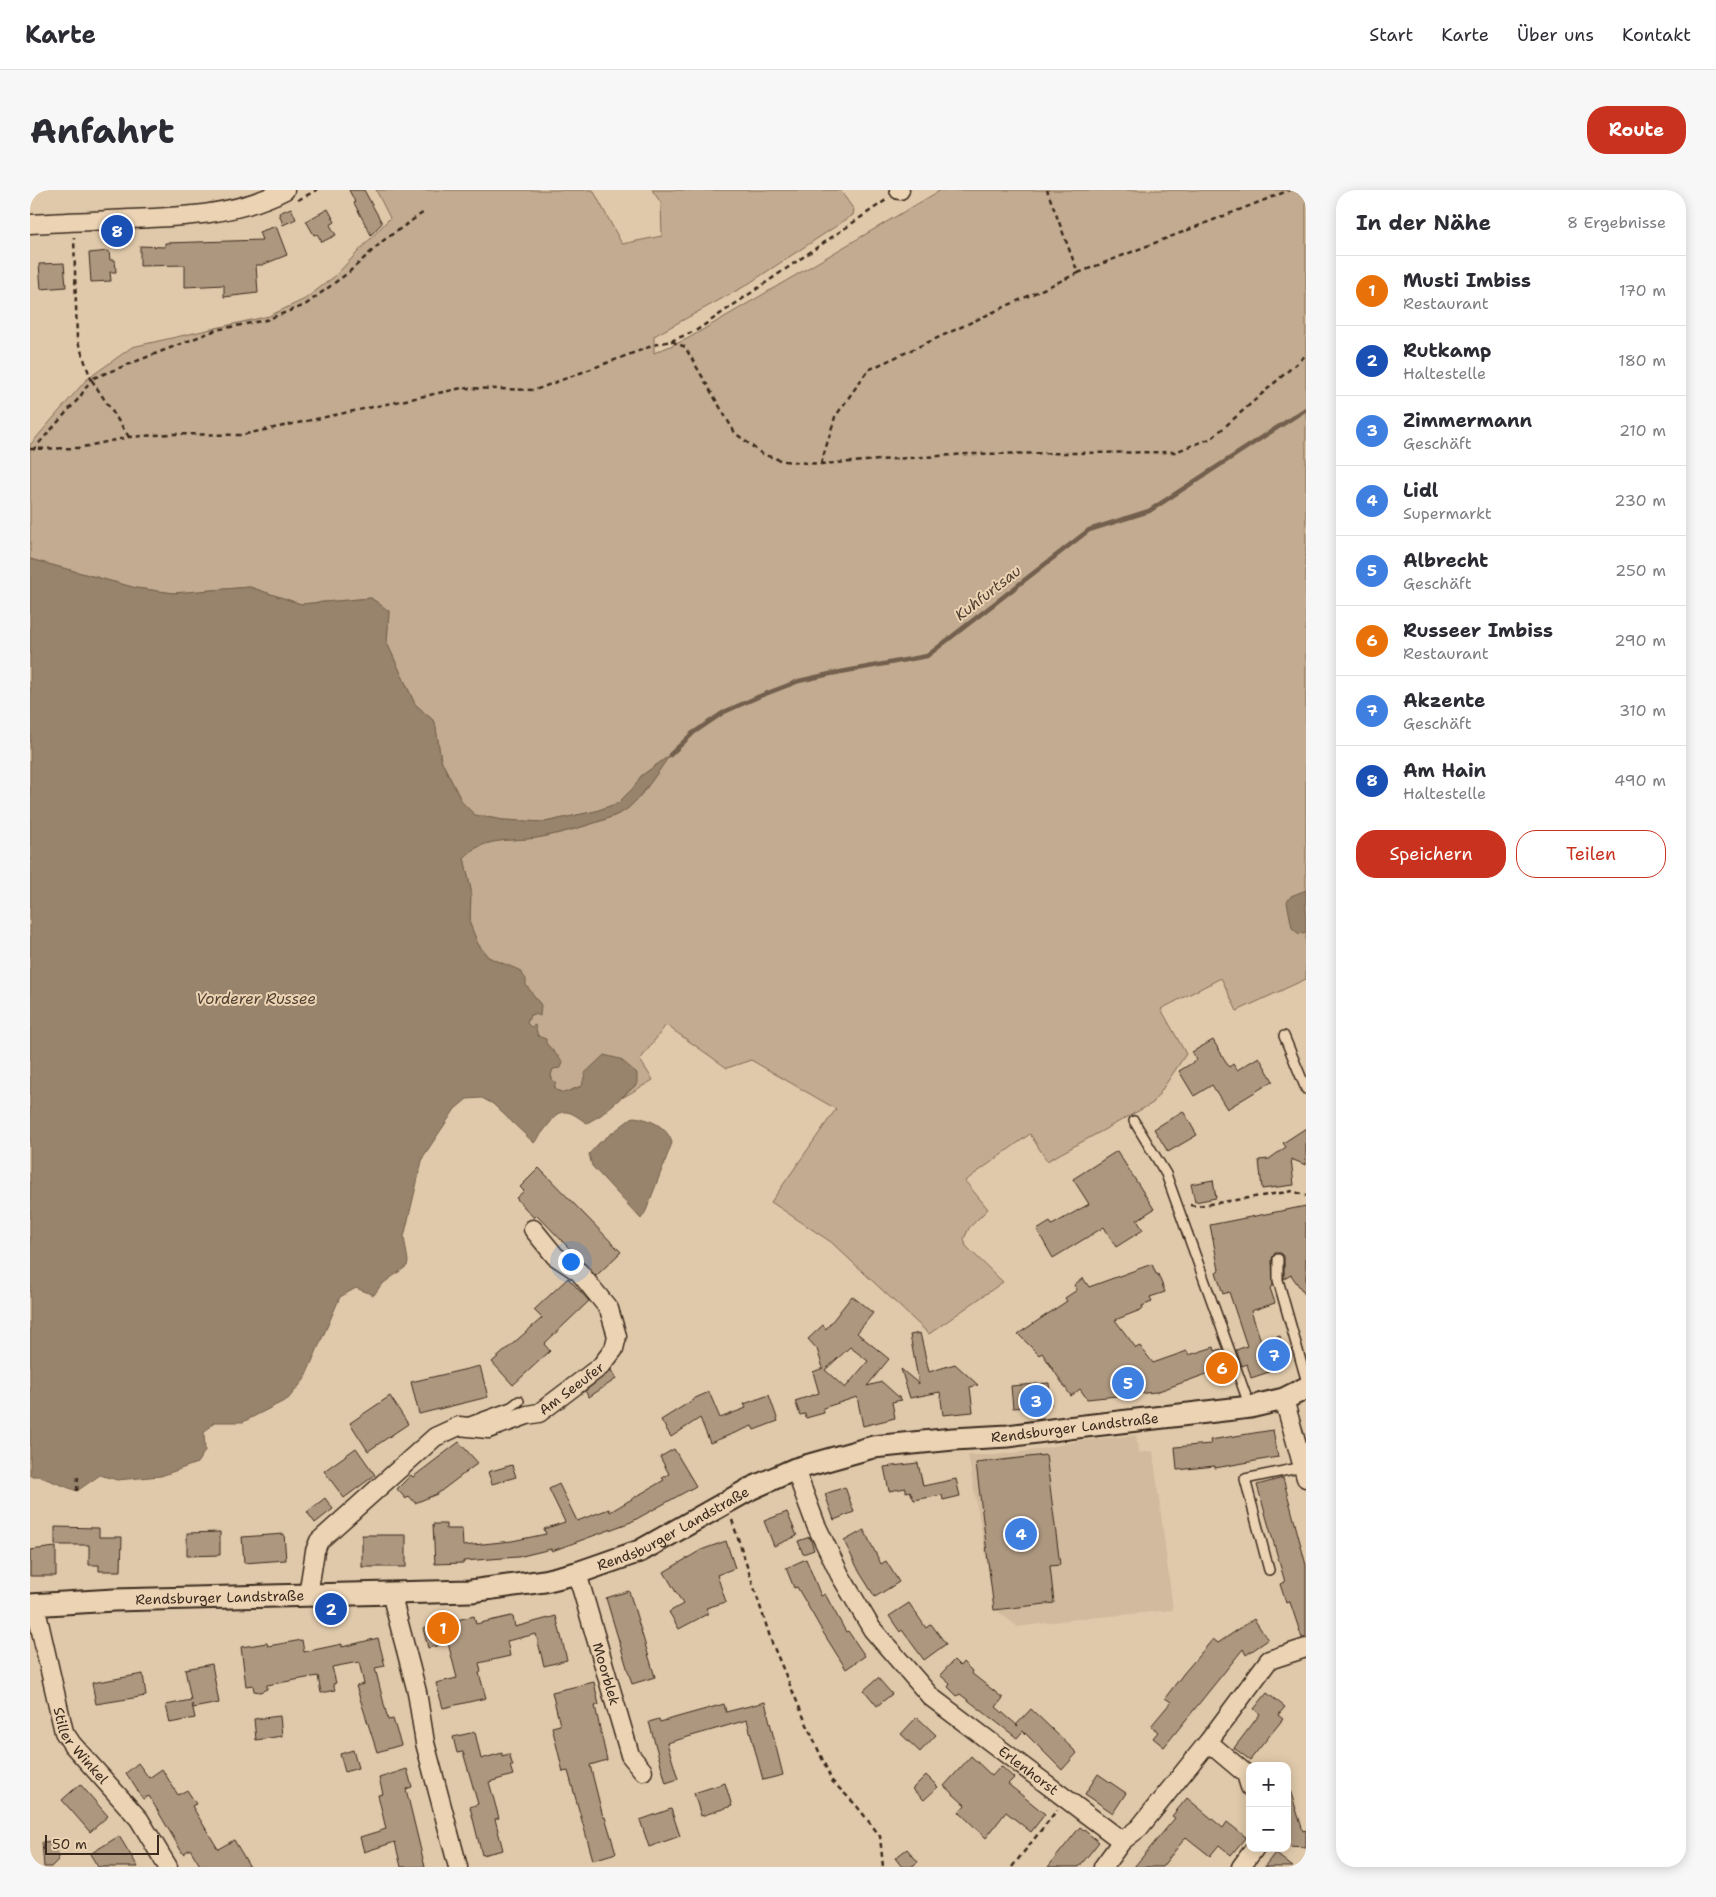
<!DOCTYPE html>
<html lang="de">
<head>
<meta charset="utf-8">
<style>
	:root { --surface:#fff; --page:#f7f7f7; --text:#2b2b33; --muted:#7c7c81; --line:#e1e1e2; --accent:#c8321e }
	body { margin:0; font-family:"Shantell Sans",sans-serif; background:var(--page); color:var(--text) }
	.controls { position:absolute; right:15px; bottom:15px; display:grid; overflow:hidden; border-radius:10px; box-shadow:0 2px 12px #0003 }
	.controls button { width:45px; height:45px; display:grid; place-items:center; padding:0; border:0; border-bottom:1px solid var(--line); background:var(--surface); color:var(--text); font:25px sans-serif }
	.scale { position:absolute; left:15px; bottom:12px; width:114px; box-sizing:border-box; padding-left:5px; border:2px solid #3b2a1e; border-top:0; font-size:14px; line-height:18px; white-space:nowrap; color:#3b2a1e; -webkit-text-stroke:4px #ebd3b3; paint-order:stroke }
	.you { position:absolute; left:540px; top:1071px; width:18px; height:18px; margin:-12px; border:4px solid #fff; border-radius:50%; background:#1a73e8; box-shadow:0 0 0 8px #1a73e833 }
	.badge { display:grid; place-items:center; width:32px; height:32px; border-radius:50%; background:var(--accent); color:#fff; font-size:16px; font-weight:700 }
	.pin { position:absolute; translate:-50% -50%; border:2px solid #fff; box-shadow:0 1px 5px #0006 }
	.list { margin:0; padding:0; list-style:none }
	h2 { display:flex; justify-content:space-between; align-items:center; height:65px; margin:0; padding:0 20px; font-size:21px }
	h2 small { font-size:16px; font-weight:400; color:var(--muted) }
	.list li { display:grid; grid-template-columns:32px 1fr auto; gap:15px; align-items:center; box-sizing:border-box; height:70px; padding:0 20px; border-top:1px solid var(--line) }
	.list b { display:block; font-size:19px; white-space:nowrap }
	.list p { margin:0; font-size:16px; white-space:nowrap; color:var(--muted) }
	.list em { font-size:16px; font-style:normal; color:var(--muted) }
	.actions { display:flex; gap:10px; padding:15px 20px }
	.actions a { flex:1; padding:11px 0; border:1px solid var(--accent); border-radius:20px; text-align:center; font-size:18px; color:var(--accent) }
	.actions .main { background:var(--accent); color:#fff }
	.map { position:relative; flex:none; width:1276px; height:1677px; overflow:hidden; border-radius:20px }
	header { display:flex; align-items:center; gap:30px; box-sizing:border-box; height:70px; padding:0 25px; background:var(--surface); border-bottom:1px solid var(--line) }
	header strong { font-size:24px }
	nav { display:flex; gap:28px; margin-inline-start:auto; font-size:18px }
	.intro { display:flex; align-items:center; justify-content:space-between; box-sizing:border-box; height:120px; padding:0 30px }
	h1 { margin:0; font-size:35px }
	.button { padding:12px 22px; border-radius:20px; background:var(--accent); color:#fff; font-size:18px; font-weight:700 }
	main { display:flex; gap:30px; padding:0 30px }
	aside { flex:1; background:var(--surface); border-radius:20px; box-shadow:0 2px 12px #0003 }
	.map>svg:first-child { display:block }
</style>
</head>
<body>
<header>
<strong>Karte</strong>
<nav><a>Start</a><a>Karte</a><a>Über uns</a><a>Kontakt</a></nav>
</header>
<div class="intro"><h1>Anfahrt</h1><a class="button">Route</a></div>
<main>
<div class="map">
<svg width="1276" height="1677" viewBox="0 0 1276 1677">
	<rect width="100%" height="100%" fill="#e0c9aa"/>
	<filter id="ink" filterUnits="userSpaceOnUse"><feTurbulence type="fractalNoise" baseFrequency=".02" numOctaves="2"/><feDisplacementMap in="SourceGraphic" scale="10" xChannelSelector="R" yChannelSelector="G"/><feConvolveMatrix kernelMatrix="1 2 1 2 8 2 1 2 1" color-interpolation-filters="sRGB"/></filter>
	<g filter="url(#ink)">
		<polygon fill="#d1ba9d" points="1106,1245 1109,1263 1123,1261 1143,1420 1038,1430 988,1437 965,1419 938,1265 965,1265 1006,1260 1048,1251"/>
		<path fill="#c2ab90" stroke="#7e6a57" d="M346,0H563L592,54L632,46L631,13L622,0H810L824,20L823,25L715,96L624,146V163L657,149L911,0H1276V789L1207,821L1191,788L1131,819L1156,864L1123,913L1017,971L1000,944L935,991L958,1019L939,1038L934,1049L936,1056L973,1092L899,1144L801,1052L741,1012L806,919L721,870L697,878L636,835L610,870L623,890L592,908L607,894L553,895L534,903L526,900L521,885L523,879L533,872L497,833L500,825L505,824L510,814L496,795L471,773L458,767L448,754L440,734L441,700L434,668C453,647 479,651 505,648C523,646 582,630 596,620C607,612 631,579 638,567L611,586L603,598L588,613L566,621L515,632L473,630L445,625L432,612L411,570L405,532L385,514L357,453L359,421L341,408L271,414L220,397L144,403L106,398L0,369V255L56,190L102,157L239,126L275,109L305,86L360,28Z"/>
		<g fill="#98836c" stroke="#735f4d">
			<path d="M0,369L106,398L144,403L220,397L271,414L341,408L359,421L357,453L385,514L405,532L411,570L432,612L445,625L473,630L515,632L566,621L588,613L603,598L611,586L640,565C627,583 613,606 597,619C585,629 522,646 506,648C480,652 453,646 434,668L441,700L440,734L448,754L458,767L489,780L496,789V795L511,815L510,826L505,824L500,825L497,833L501,837L505,835L508,846L516,849V853L533,872L531,878L523,879C520,886 520,888 526,893L524,896L526,900L534,903L552,896L555,883L574,865L590,869L607,883V894L571,925L557,933C546,927 540,918 527,924L504,953L463,914L452,908L437,909L425,919L393,967L374,1047L378,1071L377,1076L351,1095L344,1105L326,1098L310,1107L274,1190L258,1209L213,1232H184L174,1243L175,1261L167,1273L131,1286L87,1290L70,1285L47,1301L8,1286H0Z"/>
			<polygon points="1276,700 1276,742 1269,744 1262,738 1257,712 1261,706"/>
			<path d="M603,927C619,928 638,937 642,953L616,1021L611,1029L562,976L559,964L569,953Z"/>
		</g>
		<g fill="none" stroke-linecap="round" stroke-linejoin="round">
			<polyline stroke="#735f4d" stroke-width="4.5" points="640,565 663,543 694,522 730,506 769,491 800,484 897,466 1059,340 1119,321 1276,219"/>
		</g>
		<g fill="#ad977f" stroke="#3b2a1e" fill-rule="evenodd">
			<polygon points="319,0 334,0 352,33 341,45 324,13 325,12"/>
			<polygon points="261,18 266,29 253,35 249,23"/>
			<polygon points="298,19 305,32 300,35 306,45 292,52 287,44 284,45 276,31"/>
			<polygon points="246,36 257,65 232,75 226,75 228,103 194,107 194,95 155,97 155,75 110,76 110,56 135,57 135,53 232,50 229,42"/>
			<polygon points="79,61 80,70 85,70 86,82 80,82 81,91 61,92 59,63"/>
			<polygon points="34,73 36,97 11,99 9,74"/>
			<polygon points="1183,850 1199,877 1203,874 1207,880 1229,867 1243,891 1197,919 1182,895 1164,906 1149,881 1167,870 1162,862"/>
			<polygon points="1153,921 1167,945 1138,962 1124,939"/>
			<polygon points="1276,938 1276,975 1261,969 1264,995 1232,999 1229,970 1239,969 1256,957 1253,953"/>
			<polygon points="1087,961 1124,1019 1107,1030 1113,1040 1086,1057 1074,1037 1023,1068 1007,1040 1020,1032 1022,1035 1059,1014 1043,989"/>
			<polygon points="509,978 591,1062 566,1086 507,1025 504,1028 486,1008 494,1001 490,997"/>
			<polygon points="1183,990 1186,1008 1165,1012 1161,994"/>
			<polygon points="1276,1016 1276,1106 1261,1085 1254,1089 1254,1066 1251,1063 1245,1063 1242,1069 1243,1096 1240,1098 1245,1113 1221,1121 1231,1151 1250,1146 1256,1167 1236,1173 1239,1182 1221,1188 1217,1174 1212,1176 1206,1160 1217,1156 1199,1102 1193,1104 1186,1082 1189,1080 1180,1035"/>
			<polygon points="1122,1074 1126,1084 1128,1084 1135,1102 1120,1107 1122,1112 1112,1116 1113,1119 1085,1130 1106,1158 1110,1156 1123,1173 1157,1161 1159,1165 1184,1157 1185,1161 1191,1159 1200,1180 1186,1185 1185,1181 1126,1202 1057,1209 1050,1199 1041,1206 1012,1163 1009,1165 988,1144 1037,1111 1035,1108 1047,1100 1044,1095 1053,1088 1059,1097"/>
			<polygon points="538,1088 559,1111 514,1154 520,1161 483,1195 462,1172 512,1128 504,1120"/>
			<path d="M822,1106L843,1123L827,1143L859,1169L837,1196L852,1192L872,1210L862,1212L865,1228L833,1236L827,1207L793,1218L794,1223L776,1228L775,1224L770,1225L765,1211L789,1203L783,1182L793,1178L787,1159L778,1149L793,1135L796,1139ZM820,1157L838,1171L815,1198L795,1180Z"/>
			<polygon points="890,1143 899,1182 925,1174 948,1195 940,1197 943,1222 913,1225 910,1202 880,1208 871,1179 889,1194 880,1145"/>
			<polygon points="450,1176 458,1207 389,1224 381,1192"/>
			<polygon points="581,1180 586,1189 559,1207 555,1201"/>
			<polygon points="1019,1193 1021,1215 983,1218 981,1196"/>
			<polygon points="679,1202 690,1228 716,1218 714,1214 739,1205 748,1231 724,1240 722,1236 680,1253 670,1228 641,1247 631,1230 663,1210 663,1209"/>
			<polygon points="360,1206 378,1234 338,1261 320,1233"/>
			<polygon points="1243,1240 1248,1267 1185,1278 1185,1276 1147,1280 1145,1257 1181,1254 1180,1250"/>
			<polygon points="429,1252 448,1273 407,1304 385,1313 379,1306 376,1309 367,1299 381,1285 383,1287"/>
			<polygon points="326,1258 345,1285 314,1308 294,1281"/>
			<polygon points="644,1259 666,1296 601,1332 522,1361 521,1359 488,1367 433,1371 434,1373 405,1374 403,1334 416,1334 416,1339 432,1339 433,1356 482,1351 516,1344 514,1339 535,1332 519,1299 529,1294 547,1331 579,1319 580,1322 634,1290 632,1288 639,1284 630,1267"/>
			<polygon points="1016,1265 1030,1375 1020,1376 1024,1413 964,1420 946,1273"/>
			<polygon points="888,1273 893,1296 926,1289 930,1306 913,1310 912,1305 884,1310 880,1301 876,1302 876,1298 859,1301 854,1277"/>
			<polygon points="482,1275 486,1287 462,1294 458,1282"/>
			<polygon points="1253,1288 1276,1375 1276,1448 1272,1448 1260,1412 1256,1413 1250,1394 1255,1392 1227,1295"/>
			<polygon points="815,1297 824,1322 804,1330 795,1304"/>
			<polygon points="295,1308 303,1319 285,1333 277,1322"/>
			<polygon points="757,1322 767,1346 744,1356 734,1331"/>
			<polygon points="25,1337 69,1338 69,1347 92,1347 91,1381 69,1381 69,1375 59,1375 59,1355 25,1355"/>
			<polygon points="834,1340 851,1374 856,1371 869,1392 845,1407 830,1383 814,1351"/>
			<polygon points="190,1342 190,1365 157,1366 157,1343"/>
			<polygon points="254,1344 256,1370 214,1373 212,1347"/>
			<rect x="332" y="1345" width="44" height="32"/>
			<polygon points="780,1347 784,1360 773,1364 768,1351"/>
			<polygon points="696,1351 705,1378 687,1385 696,1412 676,1418 679,1423 649,1439 639,1422 653,1414 634,1382 671,1360"/>
			<polygon points="26,1357 26,1386 0,1386 0,1360"/>
			<polygon points="776,1369 791,1406 795,1404 816,1442 818,1441 835,1466 816,1479 794,1444 767,1397 764,1398 756,1378"/>
			<polygon points="599,1401 625,1487 602,1494 576,1408"/>
			<polygon points="879,1413 896,1438 901,1434 916,1454 894,1470 872,1440 870,1442 859,1426"/>
			<polygon points="444,1426 446,1434 481,1426 483,1427 485,1437 526,1426 537,1470 514,1476 506,1444 477,1451 480,1466 449,1473 451,1482 449,1483 456,1508 413,1518 406,1493 427,1488 418,1453 398,1458 393,1438"/>
			<polygon points="1224,1429 1238,1450 1216,1465 1213,1459 1134,1557 1123,1548 1128,1542 1121,1536 1141,1512 1135,1508 1154,1483 1183,1449 1188,1453"/>
			<polygon points="348,1448 355,1476 345,1478 358,1530 363,1529 371,1555 347,1562 326,1496 334,1494 329,1472 302,1477 306,1493 303,1494 305,1500 291,1503 288,1486 237,1495 237,1499 230,1502 224,1501 223,1495 216,1496 211,1457 237,1453 238,1456 272,1450 274,1462 312,1454 312,1457"/>
			<polygon points="924,1470 930,1476 933,1472 942,1481 941,1483 973,1508 966,1517 988,1536 986,1535 1001,1519 1047,1563 1032,1580 993,1541 987,1548 930,1504 927,1506 918,1497 920,1494 910,1485"/>
			<polygon points="182,1474 189,1513 163,1518 162,1514 165,1528 140,1533 136,1515 161,1510 155,1479"/>
			<polygon points="113,1484 116,1506 66,1514 62,1493"/>
			<polygon points="848,1488 862,1504 847,1516 834,1500"/>
			<polygon points="564,1492 569,1515 565,1516 577,1570 560,1575 573,1627 575,1627 586,1663 563,1670 538,1581 533,1582 522,1537 530,1535 522,1502"/>
			<polygon points="1237,1503 1255,1517 1248,1525 1253,1529 1220,1570 1204,1558 1230,1524 1224,1519"/>
			<polygon points="735,1512 753,1585 733,1590 717,1530 637,1553 648,1589 636,1593 619,1532 629,1529 630,1532 694,1514 696,1522"/>
			<polygon points="250,1526 252,1546 226,1550 224,1529"/>
			<polygon points="887,1527 906,1545 890,1562 871,1544"/>
			<polygon points="445,1542 451,1569 472,1563 472,1566 479,1564 483,1576 480,1576 483,1585 459,1592 469,1628 465,1629 473,1660 452,1665 440,1617 448,1614 433,1562 427,1563 423,1547"/>
			<polygon points="323,1560 328,1578 315,1582 310,1564"/>
			<polygon points="941,1566 962,1586 971,1576 984,1588 978,1594 1015,1624 1001,1642 976,1622 956,1648 929,1622 935,1615 914,1596"/>
			<polygon points="108,1573 119,1588 132,1579 148,1605 157,1600 166,1614 162,1616 188,1659 204,1650 220,1677 171,1677 160,1659 153,1664 119,1606 113,1609 96,1583"/>
			<polygon points="377,1579 382,1597 376,1599 395,1677 371,1677 365,1652 334,1662 330,1647 356,1639 348,1605 353,1604 349,1588"/>
			<polygon points="1068,1584 1096,1603 1083,1623 1055,1604"/>
			<polygon points="896,1585 908,1597 894,1610 882,1599"/>
			<polygon points="695,1593 702,1616 671,1626 664,1603"/>
			<polygon points="50,1594 78,1626 60,1642 32,1610"/>
			<polygon points="1257,1600 1260,1600 1273,1641 1276,1640 1276,1657 1257,1656"/>
			<polygon points="1157,1608 1193,1638 1197,1632 1216,1647 1201,1665 1189,1655 1180,1666 1156,1647 1132,1677 1104,1677 1145,1628 1142,1626"/>
			<polygon points="641,1619 650,1646 619,1657 610,1630"/>
			<polygon points="1050,1637 1069,1652 1049,1677 1018,1677"/>
			<polygon points="89,1646 108,1677 68,1677 60,1664"/>
			<polygon points="27,1651 28,1670 21,1677 14,1677 12,1652"/>
			<polygon points="877,1659 888,1672 881,1677 872,1677 865,1668"/>
			<polygon points="1245,1663 1263,1677 1234,1677"/>
		</g>
		<g fill="none" stroke-linecap="round" stroke-linejoin="round">
			<g stroke="#3b2a1e" stroke-width="12">
				<g id="service">
					<polyline points="1254,846 1276,899"/>
					<polyline points="1104,931 1136,984 1220,1217"/>
					<polyline points="1248,1069 1248,1090 1276,1189"/>
					<polyline points="437,1233 481,1217 489,1211"/>
					<polyline points="1239,1380 1215,1289 1273,1277"/>
				</g>
			</g>
			<g stroke="#3b2a1e" stroke-width="21">
				<g id="minor">
					<polyline points="869,0 870,0"/>
					<path d="M0,34C33,32 66,31 99,29C152,27 207,25 255,0"/>
					<polyline points="1254,1209 1276,1288"/>
					<path id="s1" d="M765,1279L786,1335L810,1385L842,1439L901,1507L1092,1651L1109,1638L1178,1552L1239,1470L1276,1458"/>
					<path id="s2" d="M547,1383L600,1565L613,1581"/>
					<polyline points="361,1403 387,1502 395,1553 428,1677"/>
					<path id="s3" d="M278,1405L285,1361L289,1351L405,1247L429,1236L458,1239L497,1225L509,1223L571,1176L584,1159L587,1146L579,1119L549,1082L525,1066L503,1039"/>
					<path id="s4" d="M5,1415L34,1542L42,1554L109,1629L138,1677"/>
					<polyline points="1178,1552 1216,1584 1220,1597"/>
					<polyline points="1073,1677 1092,1651"/>
					<polyline points="1211,1677 1225,1658"/>
				</g>
			</g>
			<g stroke="#3b2a1e" stroke-width="25">
				<g id="tertiary">
					<path id="s5" d="M0,1415L84,1410L441,1401L514,1391L547,1383L610,1361L720,1299L765,1279L843,1257L923,1249L978,1246L1029,1239L1220,1217L1254,1209L1276,1198"/>
				</g>
			</g>
			<g stroke="#3b2a1e" stroke-width="2.5" stroke-dasharray="5 4" stroke-linecap="butt">
				<polyline points="268,10 287,0"/>
				<polyline points="1048,83 1260,0"/>
				<polyline points="641,151 667,140 856,10"/>
				<polyline points="99,247 61,189 186,140 236,130 275,115 319,82 354,50 394,22"/>
				<polyline points="0,259 48,258 99,247 140,244 211,245 432,198 505,200 627,154 641,151 655,157 705,243 732,264 753,271 791,274 938,264 1145,262 1182,248 1276,165"/>
				<polyline points="3,260 50,207 61,189 47,149 44,47"/>
				<polyline points="791,274 805,227 838,180 1048,83 1017,0"/>
				<polyline points="1160,1015 1167,1016 1263,1001 1276,1006"/>
				<polyline points="47,1301 48,1285"/>
				<polyline points="702,1330 742,1453 771,1521 802,1591 826,1615 850,1646 853,1677"/>
				<polyline points="982,1677 1027,1620"/>
			</g>
			<use href="#service" stroke="#ebd3b3" stroke-width="9"/>
			<use href="#minor" stroke="#ebd3b3" stroke-width="18"/>
			<use href="#tertiary" stroke="#ebd3b3" stroke-width="21"/>
		</g>
	</g>
	<g text-anchor="middle" dominant-baseline="central" stroke-width="4" stroke-linejoin="round" paint-order="stroke">
		<g font-size="14" fill="#3b2a1e" stroke="#ebd3b3">
			<text stroke="none"><textPath href="#s3" startOffset="361">Am Seeufer</textPath></text>
			<text stroke="none"><textPath href="#s5" startOffset="1075">Rendsburger Landstraße</textPath></text>
			<text stroke="none"><textPath href="#s5" startOffset="655">Rendsburger Landstraße</textPath></text>
			<text stroke="none"><textPath href="#s5" startOffset="190">Rendsburger Landstraße</textPath></text>
			<text stroke="none"><textPath href="#s2" startOffset="105">Moorblek</textPath></text>
			<text stroke="none"><textPath href="#s4" startOffset="150">Stiller Winkel</textPath></text>
			<text stroke="none"><textPath href="#s1" startOffset="390">Erlenhorst</textPath></text>
		</g>
		<g font-size="15" font-style="italic" fill="#524032" stroke="#ebd3b3">
			<text transform="translate(958 403) rotate(-38)">Kuhfurtsau</text>
			<text x="226" y="809">Vorderer Russee</text>
		</g>
	</g>
</svg>
<div class="controls">
<button>+</button>
<button>−</button>
</div>
<div class="scale">50 m</div>
<div class="you"></div>
<div class="pin badge" style="left:413px;top:1438px;background:#e8710a">1</div>
<div class="pin badge" style="left:301px;top:1419px;background:#1a4fb4">2</div>
<div class="pin badge" style="left:1006px;top:1211px;background:#3f7fe0">3</div>
<div class="pin badge" style="left:991px;top:1344px;background:#3f7fe0">4</div>
<div class="pin badge" style="left:1098px;top:1193px;background:#3f7fe0">5</div>
<div class="pin badge" style="left:1192px;top:1178px;background:#e8710a">6</div>
<div class="pin badge" style="left:1244px;top:1165px;background:#3f7fe0">7</div>
<div class="pin badge" style="left:87px;top:41px;background:#1a4fb4">8</div>
</div>
<aside>
<h2>In der Nähe<small>8 Ergebnisse</small></h2>
<ul class="list">
<li><span class="badge" style="background:#e8710a">1</span><div><b>Musti Imbiss</b><p>Restaurant</p></div><em>170 m</em></li>
<li><span class="badge" style="background:#1a4fb4">2</span><div><b>Rutkamp</b><p>Haltestelle</p></div><em>180 m</em></li>
<li><span class="badge" style="background:#3f7fe0">3</span><div><b>Zimmermann</b><p>Geschäft</p></div><em>210 m</em></li>
<li><span class="badge" style="background:#3f7fe0">4</span><div><b>Lidl</b><p>Supermarkt</p></div><em>230 m</em></li>
<li><span class="badge" style="background:#3f7fe0">5</span><div><b>Albrecht</b><p>Geschäft</p></div><em>250 m</em></li>
<li><span class="badge" style="background:#e8710a">6</span><div><b>Russeer Imbiss</b><p>Restaurant</p></div><em>290 m</em></li>
<li><span class="badge" style="background:#3f7fe0">7</span><div><b>Akzente</b><p>Geschäft</p></div><em>310 m</em></li>
<li><span class="badge" style="background:#1a4fb4">8</span><div><b>Am Hain</b><p>Haltestelle</p></div><em>490 m</em></li>
</ul>
<div class="actions"><a class="main">Speichern</a><a>Teilen</a></div>
</aside>
</main>
</body>
</html>
